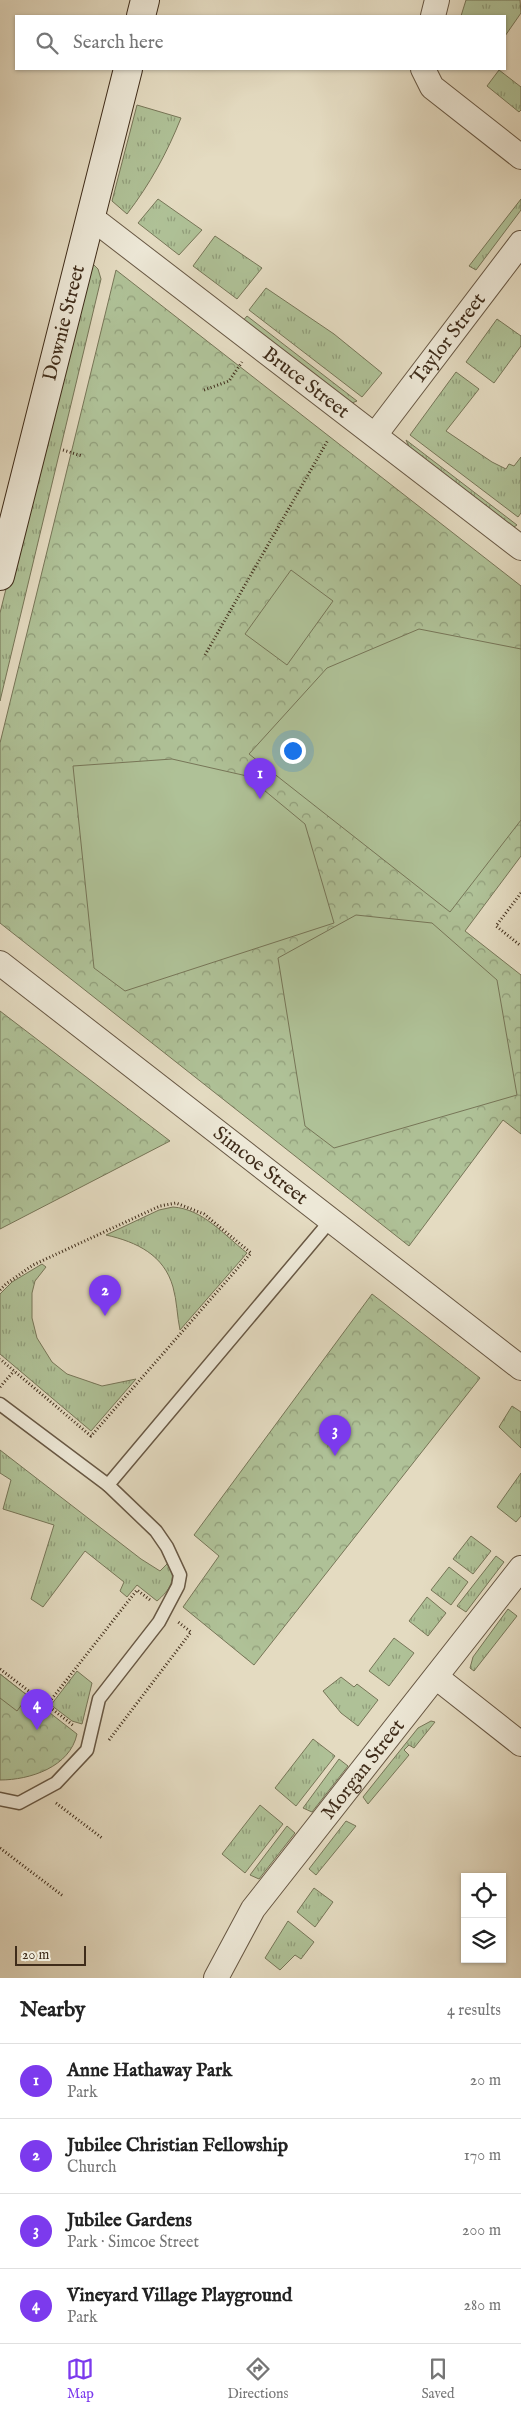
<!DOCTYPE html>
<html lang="en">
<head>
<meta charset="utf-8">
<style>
	:root { --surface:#fff; --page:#f2f2f2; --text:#222; --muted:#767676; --line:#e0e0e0; --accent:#7c3aed }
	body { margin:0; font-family:"IM FELL English",serif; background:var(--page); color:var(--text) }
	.controls { position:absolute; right:15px; bottom:15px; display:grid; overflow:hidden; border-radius:0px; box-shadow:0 1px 4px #0004 }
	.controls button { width:45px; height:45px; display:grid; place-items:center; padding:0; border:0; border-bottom:1px solid var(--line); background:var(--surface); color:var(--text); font:25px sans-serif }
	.scale { position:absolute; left:15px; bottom:12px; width:71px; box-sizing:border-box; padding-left:5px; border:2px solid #3f2c1a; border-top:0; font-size:14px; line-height:18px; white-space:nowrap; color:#3f2c1a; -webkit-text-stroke:4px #ede8d7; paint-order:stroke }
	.you { position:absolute; left:292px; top:750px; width:18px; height:18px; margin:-12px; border:4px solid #fff; border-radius:50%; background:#1a73e8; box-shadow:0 0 0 8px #1a73e833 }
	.badge { display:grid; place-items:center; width:32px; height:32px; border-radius:50%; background:var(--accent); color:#fff; font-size:16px; font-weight:700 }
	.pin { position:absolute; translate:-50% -41px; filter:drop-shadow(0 1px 2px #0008) }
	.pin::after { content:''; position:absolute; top:26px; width:18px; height:15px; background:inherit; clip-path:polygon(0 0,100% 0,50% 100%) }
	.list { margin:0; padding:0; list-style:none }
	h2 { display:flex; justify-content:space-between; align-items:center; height:65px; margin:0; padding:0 20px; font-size:21px }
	h2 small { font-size:16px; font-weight:400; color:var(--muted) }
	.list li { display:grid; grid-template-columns:32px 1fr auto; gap:15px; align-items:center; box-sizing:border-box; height:75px; padding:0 20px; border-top:1px solid var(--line) }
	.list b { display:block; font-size:19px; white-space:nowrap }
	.list p { margin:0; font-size:16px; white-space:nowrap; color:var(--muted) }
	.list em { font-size:16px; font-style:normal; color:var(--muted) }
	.icon { flex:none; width:28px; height:28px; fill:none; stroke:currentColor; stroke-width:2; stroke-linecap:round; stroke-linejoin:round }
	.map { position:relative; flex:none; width:521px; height:1978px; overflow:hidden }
	.search { position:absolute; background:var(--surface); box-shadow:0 1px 4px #0004; left:15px; right:15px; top:15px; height:55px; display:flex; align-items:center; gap:12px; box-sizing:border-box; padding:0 18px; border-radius:0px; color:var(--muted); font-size:19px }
	.sheet { height:365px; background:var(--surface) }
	nav { display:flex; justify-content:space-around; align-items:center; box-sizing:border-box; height:70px; border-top:1px solid var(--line); background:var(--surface); font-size:14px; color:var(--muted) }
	nav a { display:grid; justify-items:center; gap:2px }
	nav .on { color:var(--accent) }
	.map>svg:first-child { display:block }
</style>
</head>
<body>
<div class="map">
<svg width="521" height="1978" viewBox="0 0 521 1978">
	<defs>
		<pattern id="grass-tufts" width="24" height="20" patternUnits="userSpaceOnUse" patternTransform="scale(1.25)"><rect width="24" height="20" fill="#afc197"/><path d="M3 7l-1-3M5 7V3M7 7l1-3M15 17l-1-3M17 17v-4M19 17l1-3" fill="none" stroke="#909d7a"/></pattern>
		<pattern id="forest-crowns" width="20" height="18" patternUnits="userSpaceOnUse" patternTransform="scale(1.25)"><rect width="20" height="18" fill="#afc197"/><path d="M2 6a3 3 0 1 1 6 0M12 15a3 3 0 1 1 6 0" fill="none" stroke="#909d7a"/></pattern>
	</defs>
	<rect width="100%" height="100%" fill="#e4dbc1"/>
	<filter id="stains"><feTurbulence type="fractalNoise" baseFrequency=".004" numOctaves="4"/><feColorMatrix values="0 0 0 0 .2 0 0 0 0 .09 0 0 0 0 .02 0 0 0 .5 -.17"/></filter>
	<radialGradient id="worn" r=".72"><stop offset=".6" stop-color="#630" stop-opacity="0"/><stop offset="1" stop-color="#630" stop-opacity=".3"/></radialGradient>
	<g fill="url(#grass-tufts)" stroke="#777658">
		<polygon points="466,0 520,0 521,13 505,36 505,16 461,16"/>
		<polygon points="499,70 521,87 521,110 519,112 487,86"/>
		<path d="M137,105L181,118C167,153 150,184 127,214L112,201Z"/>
		<polygon points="158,199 202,230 179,255 138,223"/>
		<polygon points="521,199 521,210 476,270 469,266"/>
		<polygon points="215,236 262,268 237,299 193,266"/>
		<polygon points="91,262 98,269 101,279 0,701 0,613 50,411"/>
		<polygon points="266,288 334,334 382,373 362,397 249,310"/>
		<polygon points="247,316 357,401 352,403 341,399 241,323"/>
		<polygon points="497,319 521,336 521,346 494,383 466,362"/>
		<polygon points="456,372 479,389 446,431 492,462 506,469 509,464 514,466 521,457 521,513 518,517 410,435"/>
		<polygon points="406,440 517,525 511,529 411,451"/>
		<path d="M173,1207C203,1209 224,1235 247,1253L180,1330C177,1316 177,1301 173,1287C164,1255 137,1242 106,1235L159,1210Z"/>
		<polygon points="42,1264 46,1267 35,1281 32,1293 32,1318 37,1338 52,1362 67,1374 102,1386 136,1379 91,1431 0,1354 0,1294 12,1282"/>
		<polygon points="512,1406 521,1412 521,1448 499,1427"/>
		<path d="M0,1450L141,1559L160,1571L169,1562C177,1579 170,1590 157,1601L137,1585L127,1597L120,1591L124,1582L85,1551L43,1607L31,1599L54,1525L3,1509L11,1480L0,1473Z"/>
		<polygon points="521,1473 521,1516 516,1522 497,1507"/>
		<polygon points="471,1536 491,1551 473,1574 453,1559"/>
		<polygon points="496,1556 504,1562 466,1612 457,1606"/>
		<polygon points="449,1567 468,1582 451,1605 431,1590"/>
		<polygon points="427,1597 446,1613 428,1636 409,1621"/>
		<polygon points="508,1609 517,1616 474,1671 470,1668 473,1657"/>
		<polygon points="394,1638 414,1653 389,1686 369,1671"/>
		<polygon points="77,1671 92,1683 82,1724 72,1721 51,1705"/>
		<polygon points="341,1677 354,1687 357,1684 378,1700 358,1726 341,1713 323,1691"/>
		<polygon points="431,1721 435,1722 414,1748 409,1745 404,1750 409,1755 368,1804 363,1797 418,1728"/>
		<polygon points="313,1739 335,1756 296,1806 275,1788"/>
		<polygon points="339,1759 348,1766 312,1812 303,1808"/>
		<polygon points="260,1805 283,1824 245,1873 222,1854"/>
		<polygon points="346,1821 356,1826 316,1875 309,1869"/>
		<polygon points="287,1826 295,1833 259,1879 250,1875"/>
		<polygon points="314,1888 333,1902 315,1927 297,1912"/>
		<polygon points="288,1921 314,1942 301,1959 295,1955 280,1970 265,1958"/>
	</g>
	<g fill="url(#forest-crowns)" stroke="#777658">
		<polygon points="116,270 521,586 521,856 465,931 521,975 521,1134 503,1120 409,1246 0,923 0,743"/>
		<polygon points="0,1011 170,1141 0,1229"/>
		<polygon points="372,1294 480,1378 254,1665 183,1607 219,1556 194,1535"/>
		<path d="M0,1674L77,1734C70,1767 30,1780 0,1780Z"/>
	</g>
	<g fill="#afc197" stroke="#777658">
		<polygon points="291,570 333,601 287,665 245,634"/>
		<polygon points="419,629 521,649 521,820 450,912 249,754 327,668"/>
		<polygon points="172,759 247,776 305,824 334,923 125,991 94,968 73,766"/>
		<polygon points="356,915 432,923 497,980 517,1095 334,1148 305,1126 278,958"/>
		<polygon points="0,1674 28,1696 17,1711 0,1698"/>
	</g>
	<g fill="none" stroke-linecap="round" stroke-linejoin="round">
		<g stroke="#685844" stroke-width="15">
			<g id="lane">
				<polyline points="0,1404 108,1485 331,1220"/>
				<polyline points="0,1799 19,1803 56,1783 87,1750 99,1699 159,1622 178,1586 180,1575 167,1547 156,1531 108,1485"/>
			</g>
		</g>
		<g stroke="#685844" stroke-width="26">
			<g id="street">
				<polyline points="433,16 437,0"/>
				<polyline points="423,69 432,87 521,157"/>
				<path id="s1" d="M92,218L521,548"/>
				<path id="s2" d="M375,435L521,243"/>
				<path id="s3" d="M0,963L521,1368"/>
				<polyline points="436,1677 521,1744"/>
				<path id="s4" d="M216,1978L253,1909L521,1568"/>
			</g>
		</g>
		<g stroke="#3f2c1a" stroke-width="30">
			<g id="secondary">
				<polyline points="141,16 145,0"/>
				<path id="s5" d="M0,576L128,69"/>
			</g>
		</g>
		<g stroke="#3f2c1a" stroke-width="3" stroke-dasharray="1 2.5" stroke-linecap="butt">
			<polyline points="204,390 229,381 242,362"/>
			<polyline points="63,450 82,456"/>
			<polyline points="205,655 328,440"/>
			<polyline points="521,893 496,926 521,946"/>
			<polyline points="0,1290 6,1284 33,1265 160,1206 176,1203 204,1214 251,1253 91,1436 0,1359"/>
			<polyline points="0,1387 14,1371"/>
			<polyline points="0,1669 47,1705 137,1590 150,1600"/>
			<polyline points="47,1705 74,1726"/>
			<polyline points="109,1740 191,1632 178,1622"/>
			<polyline points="56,1803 102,1838"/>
			<polyline points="0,1848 63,1896"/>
		</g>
		<use href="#lane" stroke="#ede8d7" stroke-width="12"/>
		<use href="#street" stroke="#ede8d7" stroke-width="24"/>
		<use href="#secondary" stroke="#ede8d7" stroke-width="28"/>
	</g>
	<g text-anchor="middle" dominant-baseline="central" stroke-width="4" stroke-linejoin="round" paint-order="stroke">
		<g font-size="20" fill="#3f2c1a" stroke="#ede8d7">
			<text stroke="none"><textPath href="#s5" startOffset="261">Downie Street</textPath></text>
			<text stroke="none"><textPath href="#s2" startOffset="121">Taylor Street</textPath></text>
			<text stroke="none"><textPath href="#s1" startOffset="270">Bruce Street</textPath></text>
			<text stroke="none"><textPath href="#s3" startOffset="330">Simcoe Street</textPath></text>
			<text stroke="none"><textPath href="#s4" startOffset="256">Morgan Street</textPath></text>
		</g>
	</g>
	<rect width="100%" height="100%" filter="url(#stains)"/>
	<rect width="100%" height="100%" fill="url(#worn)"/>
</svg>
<div class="controls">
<button><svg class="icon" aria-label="locate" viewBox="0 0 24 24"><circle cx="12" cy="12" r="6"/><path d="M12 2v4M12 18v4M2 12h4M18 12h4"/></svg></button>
<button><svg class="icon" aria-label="layers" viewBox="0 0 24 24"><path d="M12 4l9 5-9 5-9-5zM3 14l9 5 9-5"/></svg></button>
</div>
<div class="scale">20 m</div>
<div class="you"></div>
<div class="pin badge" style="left:260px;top:799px">1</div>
<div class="pin badge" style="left:105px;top:1316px">2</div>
<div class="pin badge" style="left:335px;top:1456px">3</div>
<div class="pin badge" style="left:37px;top:1730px">4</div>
<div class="search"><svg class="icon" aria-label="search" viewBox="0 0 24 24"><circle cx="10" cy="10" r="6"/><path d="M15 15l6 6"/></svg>Search here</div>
</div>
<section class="sheet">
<h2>Nearby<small>4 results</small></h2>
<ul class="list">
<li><span class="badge">1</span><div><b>Anne Hathaway Park</b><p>Park</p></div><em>20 m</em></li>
<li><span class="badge">2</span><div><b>Jubilee Christian Fellowship</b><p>Church</p></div><em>170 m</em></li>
<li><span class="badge">3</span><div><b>Jubilee Gardens</b><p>Park · Simcoe Street</p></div><em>200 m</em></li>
<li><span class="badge">4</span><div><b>Vineyard Village Playground</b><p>Park</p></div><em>280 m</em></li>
</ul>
</section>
<nav>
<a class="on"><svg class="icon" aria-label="map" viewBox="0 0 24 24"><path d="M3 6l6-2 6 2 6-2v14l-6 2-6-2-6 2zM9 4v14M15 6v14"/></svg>Map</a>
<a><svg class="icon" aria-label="directions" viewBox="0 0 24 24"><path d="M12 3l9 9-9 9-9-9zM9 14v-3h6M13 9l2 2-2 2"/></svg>Directions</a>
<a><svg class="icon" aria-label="saved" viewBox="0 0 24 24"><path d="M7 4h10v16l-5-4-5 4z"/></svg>Saved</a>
</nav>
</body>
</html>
